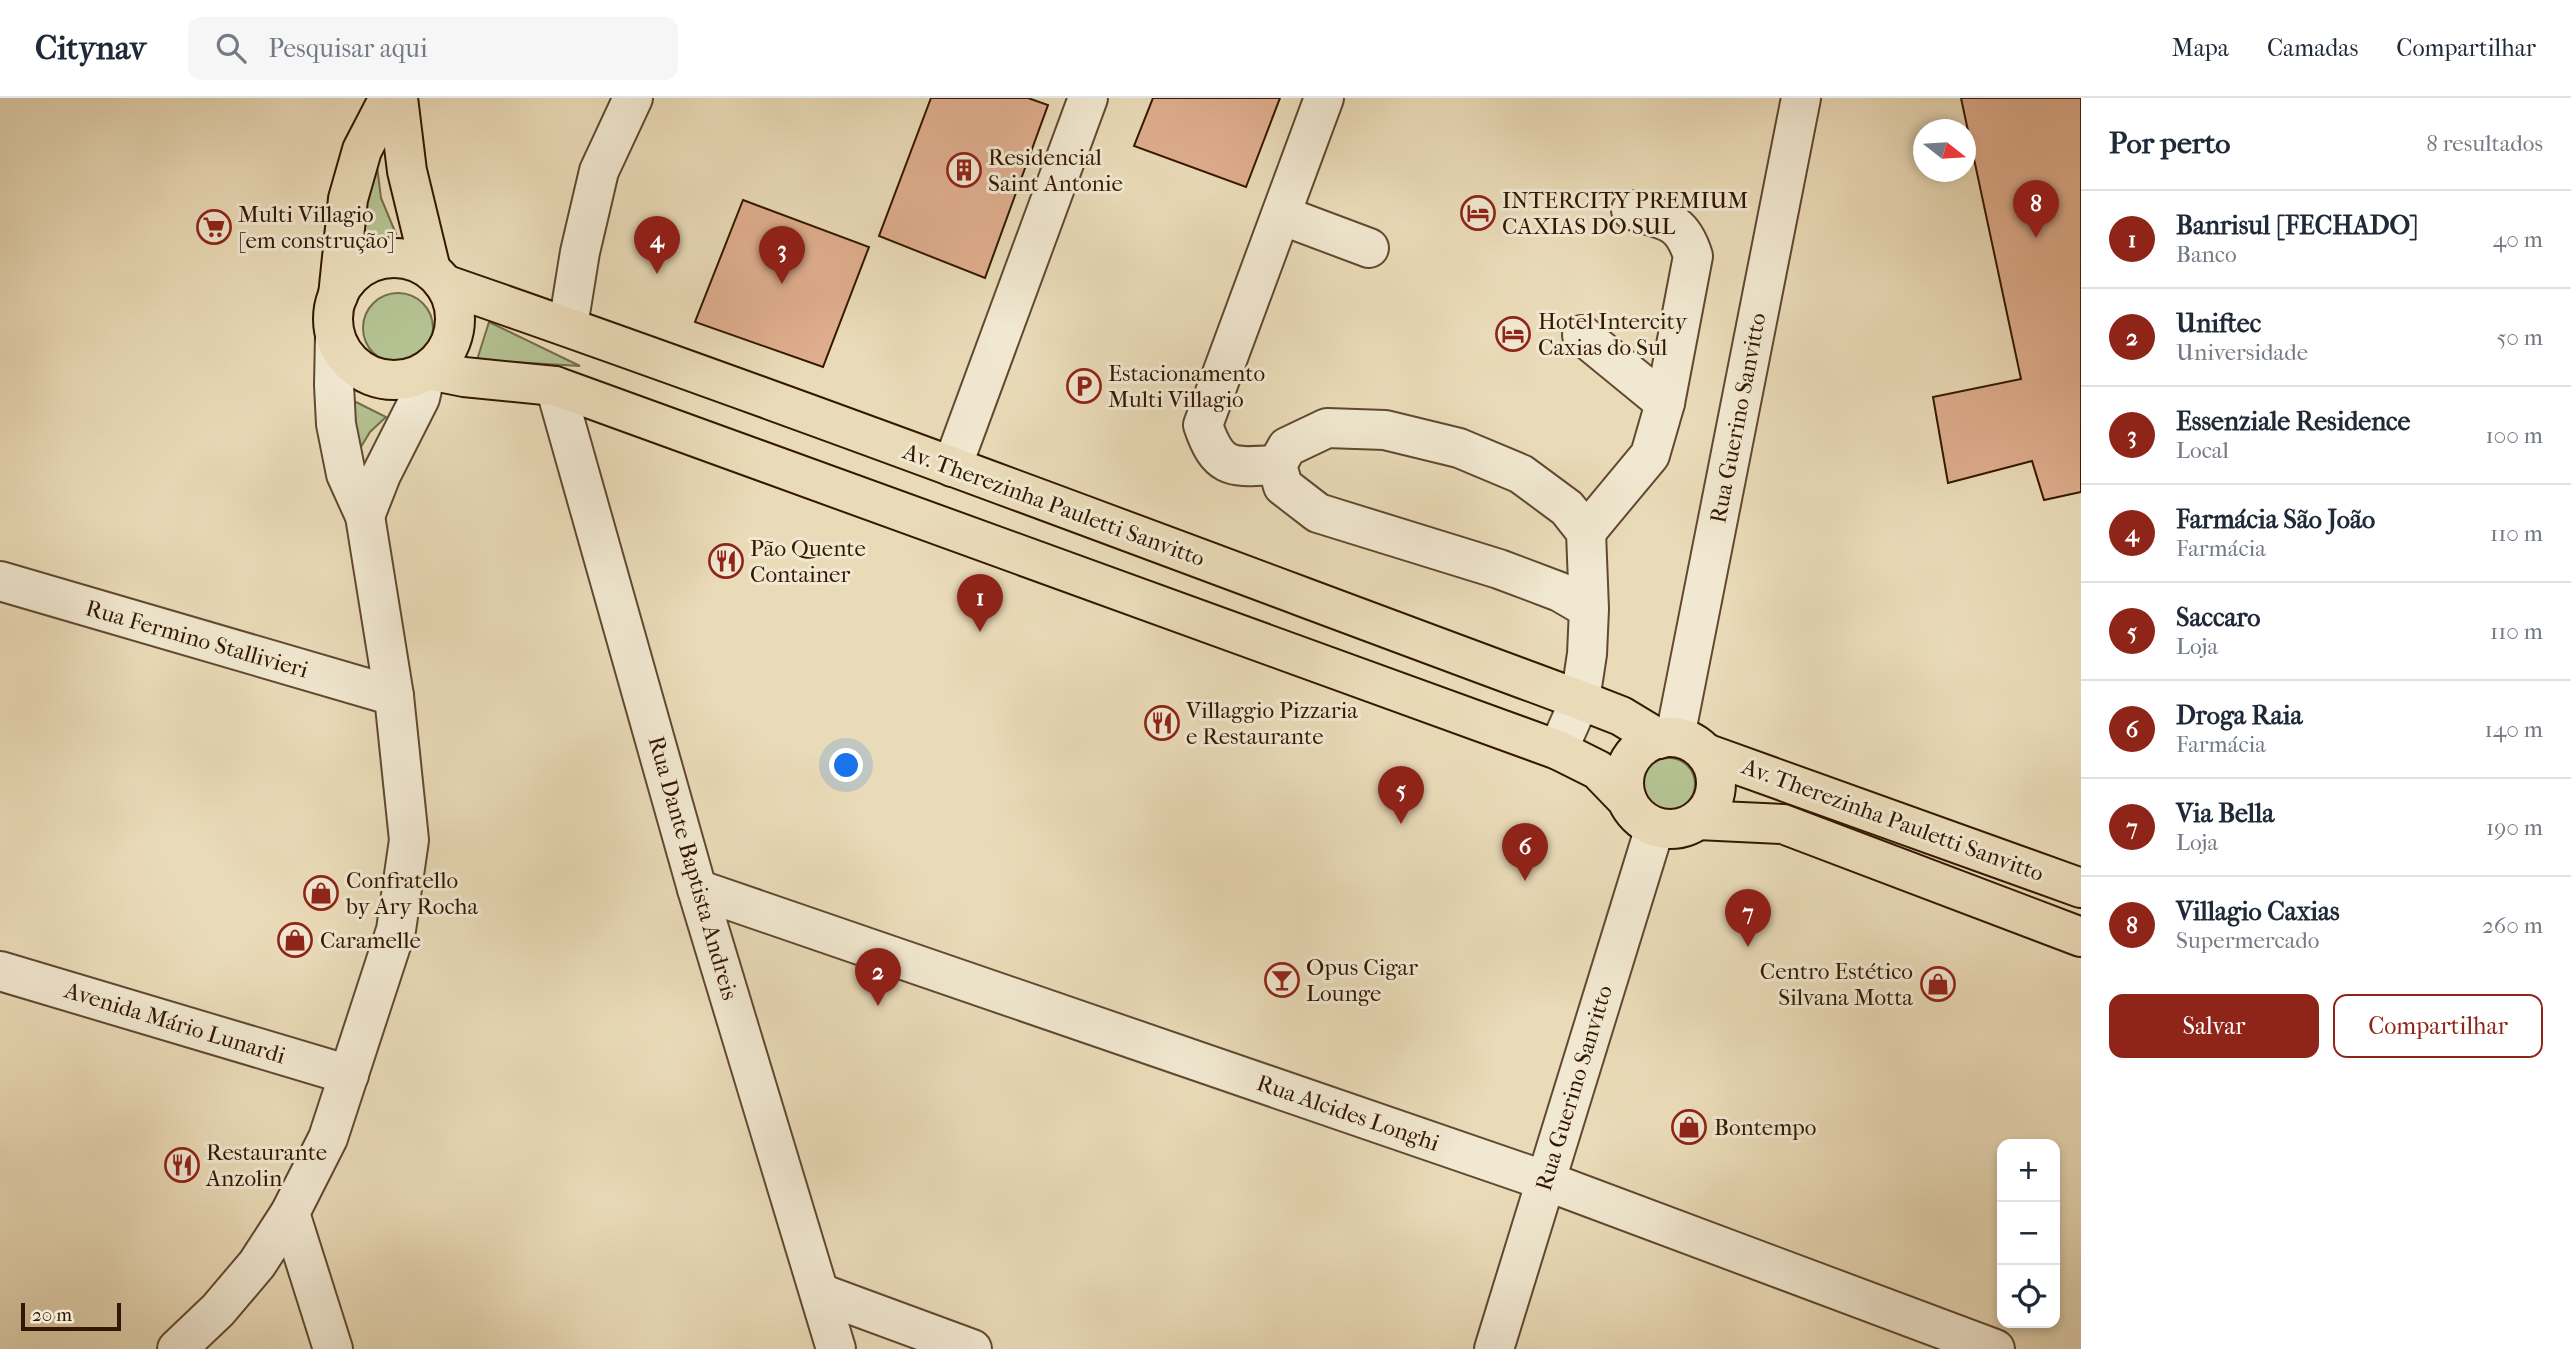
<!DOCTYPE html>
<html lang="pt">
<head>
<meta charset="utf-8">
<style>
	:root { --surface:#fff; --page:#f6f6f7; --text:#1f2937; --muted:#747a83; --line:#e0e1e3; --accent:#8f2418 }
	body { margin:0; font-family:"IM FELL French Canon",serif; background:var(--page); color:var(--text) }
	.controls { position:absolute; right:21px; bottom:21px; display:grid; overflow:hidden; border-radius:14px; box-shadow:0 4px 10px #0003 }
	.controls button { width:63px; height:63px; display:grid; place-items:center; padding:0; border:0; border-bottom:2px solid var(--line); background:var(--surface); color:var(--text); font:35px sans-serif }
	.compass { position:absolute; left:1913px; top:21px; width:63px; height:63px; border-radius:50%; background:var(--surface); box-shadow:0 4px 10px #0003; rotate:107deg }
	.scale { position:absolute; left:21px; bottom:18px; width:100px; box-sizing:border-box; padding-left:7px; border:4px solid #341701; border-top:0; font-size:19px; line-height:24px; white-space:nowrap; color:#341701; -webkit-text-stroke:5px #f1e8d1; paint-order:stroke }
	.you { position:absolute; left:847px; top:668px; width:24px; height:24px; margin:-18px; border:5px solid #fff; border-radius:50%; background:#1a73e8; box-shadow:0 0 0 10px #1a73e833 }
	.badge { display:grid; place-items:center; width:46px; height:46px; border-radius:50%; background:var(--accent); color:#fff; font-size:23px; font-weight:700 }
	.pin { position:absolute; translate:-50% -58px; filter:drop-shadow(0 2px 4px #0008) }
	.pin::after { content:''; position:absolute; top:37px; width:24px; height:21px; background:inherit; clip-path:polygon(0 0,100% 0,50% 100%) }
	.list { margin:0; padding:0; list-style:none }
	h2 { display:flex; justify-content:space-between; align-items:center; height:91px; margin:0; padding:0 28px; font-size:30px }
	h2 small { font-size:23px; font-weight:400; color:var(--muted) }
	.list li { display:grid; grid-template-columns:46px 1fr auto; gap:21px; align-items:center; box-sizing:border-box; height:98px; padding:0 28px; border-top:2px solid var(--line) }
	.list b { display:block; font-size:26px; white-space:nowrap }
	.list p { margin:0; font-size:23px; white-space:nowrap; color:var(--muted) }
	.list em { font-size:23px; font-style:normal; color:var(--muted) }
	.actions { display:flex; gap:14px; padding:21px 28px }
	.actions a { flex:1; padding:16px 0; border:2px solid var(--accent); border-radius:14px; text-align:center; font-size:24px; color:var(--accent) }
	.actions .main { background:var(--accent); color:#fff }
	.icon { flex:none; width:38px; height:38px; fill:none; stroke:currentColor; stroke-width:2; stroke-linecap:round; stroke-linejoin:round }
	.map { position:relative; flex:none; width:2081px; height:1251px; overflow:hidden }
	header { display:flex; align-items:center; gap:42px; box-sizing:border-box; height:98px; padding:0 35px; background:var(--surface); border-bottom:2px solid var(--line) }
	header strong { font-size:33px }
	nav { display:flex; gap:38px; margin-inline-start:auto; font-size:24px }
	.search { width:490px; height:63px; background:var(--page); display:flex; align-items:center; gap:18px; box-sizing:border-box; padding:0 24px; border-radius:14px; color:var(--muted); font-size:26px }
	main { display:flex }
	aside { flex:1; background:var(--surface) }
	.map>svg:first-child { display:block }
</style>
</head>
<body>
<header>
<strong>Citynav</strong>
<div class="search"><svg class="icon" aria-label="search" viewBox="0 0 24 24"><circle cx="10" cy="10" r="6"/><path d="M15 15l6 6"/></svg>Pesquisar aqui</div>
<nav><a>Mapa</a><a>Camadas</a><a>Compartilhar</a></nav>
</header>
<main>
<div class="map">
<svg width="2081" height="1251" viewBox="0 0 2081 1251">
	<rect width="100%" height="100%" fill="#eadbb8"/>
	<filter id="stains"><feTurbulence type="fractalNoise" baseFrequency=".00286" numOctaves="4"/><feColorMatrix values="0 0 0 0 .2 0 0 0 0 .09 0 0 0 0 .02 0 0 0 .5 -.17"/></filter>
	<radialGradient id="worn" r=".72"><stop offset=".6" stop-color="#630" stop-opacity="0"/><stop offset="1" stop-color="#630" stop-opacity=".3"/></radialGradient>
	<g fill="#b4c191" stroke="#746c49" stroke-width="2">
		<polygon points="375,52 381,100 396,136 355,149"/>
		<circle cx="398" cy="230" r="35"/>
		<polygon points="489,224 580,268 477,262"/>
		<polygon points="352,302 386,319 370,334 356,357"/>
		<circle cx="1669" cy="686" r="26"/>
	</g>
	<g fill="#dfae8e" stroke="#341701" stroke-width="2">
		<polygon points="931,0 1028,0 1048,7 985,180 879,138"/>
		<polygon points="1153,0 1280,0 1246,89 1134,48"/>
		<polygon points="1961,0 2081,0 2081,394 2044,402 2032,363 1948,385 1933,299 2021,281"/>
		<polygon points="743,102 869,149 823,269 695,224"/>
	</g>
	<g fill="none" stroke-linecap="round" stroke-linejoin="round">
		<g stroke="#62482f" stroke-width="42">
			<g id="minor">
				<polyline points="1281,117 1369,150"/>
				<polyline points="568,228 580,154 599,73 633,0"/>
				<polyline points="1582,237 1665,305"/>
				<polyline points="555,288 697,791 836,1251"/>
				<path d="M1277,367C1233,369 1219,374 1203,327L1324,0"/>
				<polyline points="952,369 1088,0"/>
				<polyline points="365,418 381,377 420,300 426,274"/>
				<path d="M1586,434L1650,357L1665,305L1693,158C1681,120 1665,123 1631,112"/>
				<polyline points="0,483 394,598"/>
				<polyline points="1675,639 1801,0"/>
				<polyline points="1558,652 1580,602 1587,556 1589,511 1586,434 1567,410 1521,376 1459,350 1385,332 1327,330 1287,349 1277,367 1283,388 1318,415 1499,471 1560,494 1589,511"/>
				<polyline points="697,791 1546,1083 1995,1251"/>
				<polyline points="0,873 349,977"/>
				<polyline points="290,1115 333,1251"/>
				<polyline points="820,1195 972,1251"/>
				<polyline points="177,1251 218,1212 257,1166 290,1115 328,1040 396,832 409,742 394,598 365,418 346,376 336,326 334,287 335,238"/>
				<polyline points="1494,1251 1655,729"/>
			</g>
		</g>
		<g stroke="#341701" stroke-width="42">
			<g id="major">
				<polyline points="398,0 407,73 431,172"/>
				<circle cx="394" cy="221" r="61"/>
				<path d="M444,186C825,318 1202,462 1580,602L1621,618L1659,641"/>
				<polyline points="338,198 348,101 362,52 389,0"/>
				<polyline points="429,272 464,279 555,288 1558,652 1598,672 1627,702"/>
				<circle cx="1670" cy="685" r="46"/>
				<polyline points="1705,655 2081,790"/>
				<polyline points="1698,722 1783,726 2081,839"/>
			</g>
		</g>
		<use href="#minor" stroke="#f1e8d1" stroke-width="38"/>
		<use href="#major" stroke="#eadbb8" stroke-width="38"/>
	</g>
	<defs>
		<g id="building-ring" transform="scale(1.75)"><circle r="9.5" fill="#f1e8d1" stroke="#8f2418" stroke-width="1.5"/><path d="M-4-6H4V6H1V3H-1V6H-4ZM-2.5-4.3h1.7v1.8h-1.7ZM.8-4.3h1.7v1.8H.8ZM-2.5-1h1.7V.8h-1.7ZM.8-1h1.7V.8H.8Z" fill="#8f2418"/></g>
		<g id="hotel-ring" transform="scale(1.75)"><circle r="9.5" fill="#f1e8d1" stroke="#8f2418" stroke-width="1.5"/><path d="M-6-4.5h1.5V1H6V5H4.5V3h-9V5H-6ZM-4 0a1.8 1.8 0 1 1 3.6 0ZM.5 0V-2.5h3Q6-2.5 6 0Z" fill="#8f2418"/></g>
		<g id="supermarket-ring" transform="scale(1.75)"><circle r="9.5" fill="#f1e8d1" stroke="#8f2418" stroke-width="1.5"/><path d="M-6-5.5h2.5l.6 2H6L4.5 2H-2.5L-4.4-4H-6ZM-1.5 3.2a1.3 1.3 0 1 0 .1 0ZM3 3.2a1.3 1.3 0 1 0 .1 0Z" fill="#8f2418"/></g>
		<g id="parking-ring" transform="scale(1.75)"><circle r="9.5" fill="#f1e8d1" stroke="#8f2418" stroke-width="1.5"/><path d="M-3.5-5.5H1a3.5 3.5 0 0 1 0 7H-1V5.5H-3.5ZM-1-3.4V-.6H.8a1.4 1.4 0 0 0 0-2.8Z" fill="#8f2418"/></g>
		<g id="restaurant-ring" transform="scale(1.75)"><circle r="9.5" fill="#f1e8d1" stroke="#8f2418" stroke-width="1.5"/><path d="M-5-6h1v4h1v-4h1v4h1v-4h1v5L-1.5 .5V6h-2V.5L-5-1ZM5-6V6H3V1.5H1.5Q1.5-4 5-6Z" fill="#8f2418"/></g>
		<g id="shop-ring" transform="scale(1.75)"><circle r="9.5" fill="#f1e8d1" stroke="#8f2418" stroke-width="1.5"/><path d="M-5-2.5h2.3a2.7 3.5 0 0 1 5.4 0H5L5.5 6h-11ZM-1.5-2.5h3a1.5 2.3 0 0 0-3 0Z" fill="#8f2418"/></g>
		<g id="bar-ring" transform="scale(1.75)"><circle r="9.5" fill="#f1e8d1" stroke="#8f2418" stroke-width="1.5"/><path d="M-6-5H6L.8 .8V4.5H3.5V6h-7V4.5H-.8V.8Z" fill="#8f2418"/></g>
	</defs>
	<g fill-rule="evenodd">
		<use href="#building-ring" x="964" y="72"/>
		<use href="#hotel-ring" x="1478" y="115"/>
		<use href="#supermarket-ring" x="214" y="129"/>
		<use href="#hotel-ring" x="1513" y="236"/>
		<use href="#parking-ring" x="1084" y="288"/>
		<use href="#restaurant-ring" x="726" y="463"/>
		<use href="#restaurant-ring" x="1162" y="625"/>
		<use href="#shop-ring" x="321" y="795"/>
		<use href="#shop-ring" x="295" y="842"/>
		<use href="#bar-ring" x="1282" y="882"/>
		<use href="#shop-ring" x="1938" y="886"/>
		<use href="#shop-ring" x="1689" y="1029"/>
		<use href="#restaurant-ring" x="182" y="1067"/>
	</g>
	<g text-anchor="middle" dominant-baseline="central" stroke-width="6" stroke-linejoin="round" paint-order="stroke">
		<g font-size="23" fill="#341701" stroke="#f1e8d1" text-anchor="start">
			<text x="988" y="59">Residencial<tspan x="988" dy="26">Saint Antonie</tspan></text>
			<text x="1502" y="102">INTERCITY PREMIUM<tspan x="1502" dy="26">CAXIAS DO SUL</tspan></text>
			<text x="238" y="116">Multi Villagio<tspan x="238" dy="26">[em construção]</tspan></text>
			<text x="1538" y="223">Hotel Intercity<tspan x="1538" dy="26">Caxias do Sul</tspan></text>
			<text x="1108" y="275">Estacionamento<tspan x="1108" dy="26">Multi Villagio</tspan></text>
			<text x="750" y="450">Pão Quente<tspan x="750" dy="26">Container</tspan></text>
			<text x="1186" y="612">Villaggio Pizzaria<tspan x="1186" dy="26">e Restaurante</tspan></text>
			<text x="346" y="782">Confratello<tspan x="346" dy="26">by Ary Rocha</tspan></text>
			<text x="320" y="842">Caramelle</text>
			<text x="1306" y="869">Opus Cigar<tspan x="1306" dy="26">Lounge</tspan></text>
			<text x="1913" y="873" text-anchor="end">Centro Estético<tspan x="1913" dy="26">Silvana Motta</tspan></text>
			<text x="1714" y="1029">Bontempo</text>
			<text x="206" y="1054">Restaurante<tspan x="206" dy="26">Anzolin</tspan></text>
		</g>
		<g font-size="23" fill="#341701" stroke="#f1e8d1">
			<text transform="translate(1738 320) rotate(-79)">Rua Guerino Sanvitto</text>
			<text transform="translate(1054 407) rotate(20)">Av. Therezinha Pauletti Sanvitto</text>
			<text transform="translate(197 541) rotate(16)">Rua Fermino Stallivieri</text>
			<text transform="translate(1893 722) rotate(20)">Av. Therezinha Pauletti Sanvitto</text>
			<text transform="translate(693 770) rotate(74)">Rua Dante Baptista Andreis</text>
			<text transform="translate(175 925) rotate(17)">Avenida Mário Lunardi</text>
			<text transform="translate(1574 990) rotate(-73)">Rua Guerino Sanvitto</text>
			<text transform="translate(1348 1015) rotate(19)">Rua Alcides Longhi</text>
		</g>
	</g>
	<rect width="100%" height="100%" filter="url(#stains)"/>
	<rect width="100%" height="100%" fill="url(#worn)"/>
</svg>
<div class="controls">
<button>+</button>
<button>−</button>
<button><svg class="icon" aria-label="locate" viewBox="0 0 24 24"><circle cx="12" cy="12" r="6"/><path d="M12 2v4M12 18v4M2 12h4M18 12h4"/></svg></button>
</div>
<svg class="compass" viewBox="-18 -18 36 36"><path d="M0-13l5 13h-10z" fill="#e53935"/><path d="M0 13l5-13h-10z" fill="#747a83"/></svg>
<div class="scale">20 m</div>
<div class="you"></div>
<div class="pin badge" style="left:980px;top:534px">1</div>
<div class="pin badge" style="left:878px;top:908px">2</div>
<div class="pin badge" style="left:782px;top:186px">3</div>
<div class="pin badge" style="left:657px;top:176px">4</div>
<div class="pin badge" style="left:1401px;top:726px">5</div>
<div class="pin badge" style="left:1525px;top:783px">6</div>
<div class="pin badge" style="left:1748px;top:849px">7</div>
<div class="pin badge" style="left:2036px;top:140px">8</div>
</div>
<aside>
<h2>Por perto<small>8 resultados</small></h2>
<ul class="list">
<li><span class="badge">1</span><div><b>Banrisul [FECHADO]</b><p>Banco</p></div><em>40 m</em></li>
<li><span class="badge">2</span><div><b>Uniftec</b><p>Universidade</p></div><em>50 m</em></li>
<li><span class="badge">3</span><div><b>Essenziale Residence</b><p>Local</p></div><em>100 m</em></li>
<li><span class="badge">4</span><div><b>Farmácia São João</b><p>Farmácia</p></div><em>110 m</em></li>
<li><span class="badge">5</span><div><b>Saccaro</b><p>Loja</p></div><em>110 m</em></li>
<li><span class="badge">6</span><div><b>Droga Raia</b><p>Farmácia</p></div><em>140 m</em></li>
<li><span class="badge">7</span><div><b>Via Bella</b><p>Loja</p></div><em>190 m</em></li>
<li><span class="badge">8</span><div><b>Villagio Caxias</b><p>Supermercado</p></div><em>260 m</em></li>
</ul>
<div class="actions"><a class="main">Salvar</a><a>Compartilhar</a></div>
</aside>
</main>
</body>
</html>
